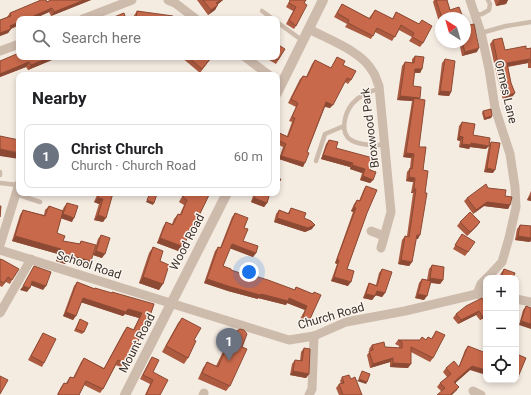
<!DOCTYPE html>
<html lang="en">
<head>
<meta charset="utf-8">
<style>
	:root { --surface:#fff; --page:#f2f2f2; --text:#202124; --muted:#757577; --line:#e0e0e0; --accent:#ea580c }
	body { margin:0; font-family:Roboto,sans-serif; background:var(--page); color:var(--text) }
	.controls { position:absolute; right:12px; bottom:12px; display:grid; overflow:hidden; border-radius:8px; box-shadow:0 2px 6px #0003 }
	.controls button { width:36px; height:36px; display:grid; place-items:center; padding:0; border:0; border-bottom:1px solid var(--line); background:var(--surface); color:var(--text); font:20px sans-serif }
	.compass { position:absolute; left:435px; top:12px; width:36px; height:36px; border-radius:50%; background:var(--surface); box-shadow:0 2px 6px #0003; rotate:323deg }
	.you { position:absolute; left:249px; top:272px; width:14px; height:14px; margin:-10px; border:3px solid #fff; border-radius:50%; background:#1a73e8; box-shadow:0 0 0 6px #1a73e833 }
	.badge { display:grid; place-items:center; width:26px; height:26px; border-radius:50%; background:var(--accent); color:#fff; font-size:13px; font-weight:700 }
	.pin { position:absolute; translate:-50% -33px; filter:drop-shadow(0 1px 2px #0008) }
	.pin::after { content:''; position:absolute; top:21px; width:14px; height:12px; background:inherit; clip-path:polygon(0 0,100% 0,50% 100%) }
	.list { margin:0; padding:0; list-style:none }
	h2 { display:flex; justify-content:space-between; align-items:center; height:52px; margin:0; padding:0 16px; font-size:17px }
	h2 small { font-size:13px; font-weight:400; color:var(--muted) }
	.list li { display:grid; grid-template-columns:26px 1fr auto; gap:12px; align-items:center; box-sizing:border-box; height:64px; margin:0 8px 8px; padding:0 8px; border:1px solid var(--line); border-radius:8px }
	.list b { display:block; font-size:15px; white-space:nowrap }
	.list p { margin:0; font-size:13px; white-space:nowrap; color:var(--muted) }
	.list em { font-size:13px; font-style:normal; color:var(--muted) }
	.icon { flex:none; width:22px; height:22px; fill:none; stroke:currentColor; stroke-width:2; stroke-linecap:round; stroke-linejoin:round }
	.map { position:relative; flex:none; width:531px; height:395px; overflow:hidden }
	.search { position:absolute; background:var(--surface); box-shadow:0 2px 6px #0003; left:16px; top:16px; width:264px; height:44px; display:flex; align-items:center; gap:10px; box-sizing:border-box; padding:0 14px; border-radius:8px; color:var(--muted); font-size:15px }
	.panel { position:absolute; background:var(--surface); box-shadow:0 2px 6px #0003; left:16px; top:72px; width:264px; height:124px; border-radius:8px }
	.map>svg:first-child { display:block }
</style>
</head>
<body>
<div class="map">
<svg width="531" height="395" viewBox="0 0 531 395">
	<rect width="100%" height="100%" fill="#f4ebe1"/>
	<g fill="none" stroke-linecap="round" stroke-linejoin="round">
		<g stroke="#cdbbac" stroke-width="4.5">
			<polyline points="262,11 273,19"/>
			<polyline points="475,15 482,14 489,10 490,4 488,0"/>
			<polyline points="277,22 303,41"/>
			<polyline points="481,33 506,26 531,22"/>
			<path d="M379,89C369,91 359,96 352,104C345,113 339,133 351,140C361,146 375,145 385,145"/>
			<polyline points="316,161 325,134 344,126"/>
			<polyline points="0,172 0,175"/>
			<polyline points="0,183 18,185"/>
			<polyline points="16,194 40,202"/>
		</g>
		<g stroke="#cdbbac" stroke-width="9">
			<polyline points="168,0 175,3 196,19"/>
			<polyline points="470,0 481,33 489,69 495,108 510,154 515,187 516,207 509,238 502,262 487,278"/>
			<polyline points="83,19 132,0"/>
			<path d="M309,29C329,40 362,51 373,72C376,76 377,82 379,86L391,212L381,248"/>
			<polyline points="0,51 19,44"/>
			<polyline points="245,57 269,75"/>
			<polyline points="371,231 384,236"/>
			<polyline points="0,245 19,184"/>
			<polyline points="0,250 289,340 314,336 346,322 405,311 477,294 486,295"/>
			<polyline points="477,294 481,284 486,279"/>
			<polyline points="516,299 531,302"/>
			<polyline points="0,313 31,259"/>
			<polyline points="473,391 481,395"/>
			<polyline points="203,395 204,393"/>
			<polyline points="309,395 312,389 314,336"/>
		</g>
		<g stroke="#cdbbac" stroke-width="10">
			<polyline points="277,93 323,0"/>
			<polyline points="125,395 227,193"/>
		</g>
	</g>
	<g fill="#ac5a40">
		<polygon points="51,0 91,0 51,16 49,12 11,29 8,33 0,36 0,20 7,17 10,13"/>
		<polygon points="197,0 223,0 217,5 215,10 208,15"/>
		<polygon points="290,0 306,0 304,3 296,26 294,29 286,24 293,11 286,7"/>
		<polygon points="434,0 447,0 450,10 459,18 441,18 441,25 440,25 433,2"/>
		<polygon points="494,0 510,0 508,0 506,4 496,6"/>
		<polygon points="342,4 369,18 375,10 392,19 396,12 419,24 422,20 423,43 420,47 409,41 412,37 399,30 392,41 375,32 371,39 345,27 347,24 334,17"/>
		<polygon points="137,11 173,19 132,19 133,17"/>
		<polygon points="493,40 505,50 531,48 531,68 528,68 528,63 508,67 511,83 515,93 512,97 503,100 497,77 490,44"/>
		<polygon points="459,42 465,42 477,52 462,56"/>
		<polygon points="285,49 276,64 264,57 277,57"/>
		<polygon points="415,56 422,69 420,73 414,73 413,86 419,99 419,147 423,170 418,239 416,239 412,262 409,266 398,264 402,240 405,236 407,236 413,193 411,193 413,182 406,181 407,172 410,168 411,158 403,157 412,101 397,100 402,66 405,62 412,63 412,59"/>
		<polygon points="19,57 59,57 28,70 26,67 0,77 0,61"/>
		<polygon points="181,57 210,57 211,58 200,73"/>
		<polygon points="337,57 343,65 351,80 348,84 345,82 330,108 325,107 307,152 303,167 279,159 283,147 277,144 277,132 287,136 292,122 289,121 296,107 288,103 300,79 303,76 306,77 312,64 315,60 331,68"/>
		<polygon points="445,59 451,92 449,96 438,95 442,63"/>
		<polygon points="483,111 492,116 491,118 484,120 482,113"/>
		<polygon points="462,122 473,135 486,149 470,147 469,149 459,147 460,141 457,140 459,126"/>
		<polygon points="329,140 336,148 370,170 373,180 370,183 360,180 362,173 350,169 350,167 321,159 326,144"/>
		<polygon points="491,142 493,173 484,172 489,145"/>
		<polygon points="366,186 367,213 347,269 348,286 331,281 337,264 335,263 353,212 351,211 354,204 357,200 359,201 364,189"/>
		<polygon points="488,188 510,205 508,209 484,206 473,214 464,201 467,198"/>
		<polygon points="531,191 531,201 527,200"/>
		<polygon points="98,193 113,193 103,222 94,220 99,204 94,202"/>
		<polygon points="184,193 210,193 192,230 188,234 181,252 157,243 163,227 166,222 172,224 174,219 178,214 180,214 184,205 179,202"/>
		<polygon points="254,193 270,193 267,203 264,207 251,202"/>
		<polygon points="67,203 72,222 61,218 57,233 63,241 79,244 81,241 91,261 88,266 68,260 65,264 56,261 58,254 12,241 20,215 23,210 44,215 45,210 49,206 62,211 64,207"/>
		<polygon points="291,208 304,218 312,229 305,232 274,222 276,214 279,210 288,213"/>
		<polygon points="235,213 244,228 243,241 256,253 253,257 230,248 223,266 231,270 254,277 255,276 294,290 296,287 312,294 314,292 310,319 308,323 300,319 305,310 287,303 286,305 258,298 258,299 228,291 204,283 215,251 218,247 220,248 232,217"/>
		<polygon points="460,222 480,222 477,226 467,236 457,226"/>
		<polygon points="520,225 531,226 531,240 530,242 515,240 517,229"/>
		<polygon points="462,234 468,252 465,256 453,249"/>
		<polygon points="101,235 102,258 93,255 98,239"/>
		<polygon points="153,247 160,261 159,290 139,283 149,253"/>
		<polygon points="0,259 12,280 10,284 6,282 2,287 0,286"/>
		<polygon points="432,265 443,280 440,284 431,283 424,300 415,298 419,283 422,279 427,280 429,269"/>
		<polygon points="382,269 385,293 382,297 376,295 372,300 363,298 367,287 369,283 376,285 379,273"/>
		<polygon points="504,269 513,278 499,278 501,273"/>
		<polygon points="77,282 95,289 154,304 137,343 134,347 133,346 121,368 116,365 103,389 100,393 84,385 79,395 57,395 61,387 64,383 66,383 70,377 73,378 81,362 84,358 104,368 124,331 127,327 133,330 139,318 125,314 123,316 81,302 73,320 63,316 74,286"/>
		<polygon points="482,298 486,317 480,320 476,315 458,324 453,318 456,314"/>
		<polygon points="526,306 531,308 519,325 523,310"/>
		<polygon points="182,318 194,340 188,358 184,364 162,352 178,323"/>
		<polygon points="80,319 84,332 82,334 74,331"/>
		<polygon points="436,331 433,358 430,362 411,352 408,368 390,367 390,362 370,368 367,355 370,351 369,349 372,345 385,347 399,348 399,346 395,344 398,340 420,340 422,337 426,340 428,337 431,339"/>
		<polygon points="43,333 44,363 42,367 28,360"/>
		<polygon points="233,333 242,347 230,386 226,391 198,379 203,368 207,362 216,366 229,339"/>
		<polygon points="468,346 470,370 455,383 459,387 456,391 441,391 437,387 440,383 447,377 443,372 446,368 459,366 465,350"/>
		<polygon points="304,348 309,374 306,378 290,375 292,364 295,360 300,361 301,352"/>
		<polygon points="152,357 153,372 160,395 145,395 150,384 140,379 150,360"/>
		<polygon points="342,377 351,379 362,395 339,395 336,388 339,384 341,384 340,381"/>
	</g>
	<g fill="#8c4a34">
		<polygon points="84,0 91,0 51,16 54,12"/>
		<polygon points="221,0 223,0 213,8 216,3"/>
		<polygon points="500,0 510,0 508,0 506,4 496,6"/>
		<polygon points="218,5 215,10 208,15 211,10"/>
		<polygon points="52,8 49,12 34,19 27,19"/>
		<polygon points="462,15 459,18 452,18"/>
		<polygon points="19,22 19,25 7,30 10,26"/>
		<polygon points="11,29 8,33 0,36 0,33"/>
		<polygon points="479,48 477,52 462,56 465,52"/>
		<polygon points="51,57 59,57 28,70 31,65"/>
		<polygon points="530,59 528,63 504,67 507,63"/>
		<polygon points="29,62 26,67 0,77 0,74"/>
		<polygon points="415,69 422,69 420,73 412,72"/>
		<polygon points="440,91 451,92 449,96 438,95"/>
		<polygon points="515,93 512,97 503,100 506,96"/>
		<polygon points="400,96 420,98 417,102 414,98 412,101 397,100"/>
		<polygon points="326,102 333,105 330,108 324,106"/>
		<polygon points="492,116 491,118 484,120 485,118"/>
		<polygon points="459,136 463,137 460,141 457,140"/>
		<polygon points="471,143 489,146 486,149 470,147 469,149 459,147 462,144"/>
		<polygon points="0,149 19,153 19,159 0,156"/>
		<polygon points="406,153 414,154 411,158 403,157"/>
		<polygon points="323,155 353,163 350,167 321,159"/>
		<polygon points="281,156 305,163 303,167 279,159"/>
		<polygon points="352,165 365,169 362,173 350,169"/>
		<polygon points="487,168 495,170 493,173 484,172"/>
		<polygon points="363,176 373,180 370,183 360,180"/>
		<polygon points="409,177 415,178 413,182 406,181"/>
		<polygon points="414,189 416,189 413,193 411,193"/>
		<polygon points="530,196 531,196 531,201 527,200"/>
		<polygon points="98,198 103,199 99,204 94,202"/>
		<polygon points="254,198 267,203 264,207 251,202"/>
		<polygon points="147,200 154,203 153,205 146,202"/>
		<polygon points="487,202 510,205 508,209 484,206 473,214 476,210"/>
		<polygon points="354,207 356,208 353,212 351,211"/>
		<polygon points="63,214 74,218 72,222 60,218"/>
		<polygon points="98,215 106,218 103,222 94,220"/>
		<polygon points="277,218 315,225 312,229 305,232 274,222"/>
		<polygon points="480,222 477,226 467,236 470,232"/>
		<polygon points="417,235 420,235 418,239 414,238"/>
		<polygon points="15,236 61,249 58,254 12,241"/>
		<polygon points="518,236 531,238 531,240 530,242 515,240"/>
		<polygon points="160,238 184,247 181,252 157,243"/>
		<polygon points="232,244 256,253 253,257 229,248"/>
		<polygon points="96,251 105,254 102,258 93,255"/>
		<polygon points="69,255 91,261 88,266 68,260 65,264 56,261 59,256"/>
		<polygon points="337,259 339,260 337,264 335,263"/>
		<polygon points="401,260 412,262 409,266 398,264"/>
		<polygon points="143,277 163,284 159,290 139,283"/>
		<polygon points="334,277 351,282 348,286 331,281"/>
		<polygon points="430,278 443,280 440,284 427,282"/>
		<polygon points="207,279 261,294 289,298 307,306 305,310 287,303 286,305 258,298 258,299 228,291 204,283"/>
		<polygon points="32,281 46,286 43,290 30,285"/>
		<polygon points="23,286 30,288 27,292 20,290"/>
		<polygon points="377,291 385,293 382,297 374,295"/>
		<polygon points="366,294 375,296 372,300 363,298"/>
		<polygon points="418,294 427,296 424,300 415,298"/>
		<polygon points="83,298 128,309 142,313 139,318 125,314 123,316 80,302"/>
		<polygon points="479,311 476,315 458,324 461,320"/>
		<polygon points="66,312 76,316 73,320 63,316"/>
		<polygon points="486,314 486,317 480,320 482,316"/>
		<polygon points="521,321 531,324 531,329 519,325"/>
		<polygon points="393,358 390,362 370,368 373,364"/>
		<polygon points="393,363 411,364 408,368 390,367"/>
		<polygon points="472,366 486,370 486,375 470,370 452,386 454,382"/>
		<polygon points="293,371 309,374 306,378 290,375"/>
		<polygon points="516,376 518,377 515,381 513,380 516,380"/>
		<polygon points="359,379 367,382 366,384 357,381"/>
		<polygon points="459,387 456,391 452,395 450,395"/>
	</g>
	<g fill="#c8694b" stroke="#8c4a34">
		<polygon points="41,0 46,0 47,2 51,0 84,0 54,12 52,8 27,19 19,19 19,22 10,26 11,29 0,33 0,20 11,16 10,13"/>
		<polygon points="203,0 221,0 216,3 218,5 211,10"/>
		<polygon points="290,0 306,0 304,3 307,5 296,26 289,20 296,7 289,3"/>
		<polygon points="436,0 447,0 450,10 459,7 462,15 452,18 442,18"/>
		<polygon points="342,4 370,19 375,10 393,19 396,12 419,24 422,20 432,26 423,43 412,37 414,33 401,25 395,37 377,28 373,36 348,23 349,20 337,13"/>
		<polygon points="137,11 173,16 173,19 136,19"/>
		<polygon points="124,13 126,19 109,19"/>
		<polygon points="474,24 479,48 465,52 462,42 465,42 465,26"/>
		<polygon points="502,38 505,50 526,46 526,49 531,48 531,63 530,59 507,63 511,83 515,93 506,96 500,73 493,40"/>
		<polygon points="277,44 285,49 278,60 273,57 277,57"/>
		<polygon points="19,53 19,57 51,57 31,65 29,62 0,74 0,61"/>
		<polygon points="415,56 424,57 422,69 415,69 413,86 421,87 420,98 400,96 405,62 414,63"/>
		<polygon points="188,57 210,57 211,58 202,69"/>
		<polygon points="337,57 345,61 343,65 356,71 351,80 347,78 333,105 326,102 307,152 309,153 305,163 281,156 286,144 277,140 277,132 288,137 295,118 292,117 298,103 291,99 303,76 307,77 315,60 331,68"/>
		<polygon points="445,59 455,61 451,92 440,91"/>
		<polygon points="414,98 425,100 419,147 426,147 423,170 428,171 425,193 427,193 420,235 417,235 412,262 401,260 405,236 409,237 416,189 414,189 415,178 409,177 410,168 412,169 414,154 406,153"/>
		<polygon points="491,109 492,116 485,118 483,111"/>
		<polygon points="462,122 475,124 473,135 490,138 489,146 471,143 471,145 462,144 463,137 459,136"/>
		<polygon points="0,136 19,140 19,153 0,149"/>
		<polygon points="329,140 338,142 336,148 373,158 370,170 376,172 373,180 363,176 365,169 352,165 353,163 323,155"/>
		<polygon points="491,142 500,143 495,170 487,168"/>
		<polygon points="277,174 281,180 277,182"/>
		<polygon points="486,184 488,188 506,190 505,196 512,197 510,205 487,202 476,210 467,198"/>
		<polygon points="366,186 377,190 367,213 347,269 354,271 351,282 334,277 339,260 337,259 356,208 354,207 357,200 360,201"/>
		<polygon points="99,193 113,193 106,218 98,215 103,199 98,198"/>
		<polygon points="150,193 154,193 157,194 154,203 147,200"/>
		<polygon points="185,193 210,193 192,230 190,229 184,247 160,238 166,222 173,225 178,214 181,215 187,200 183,197"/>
		<polygon points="256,193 270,193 267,203 254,198"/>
		<polygon points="67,203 78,206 74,218 63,214"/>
		<polygon points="0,206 1,206 0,217"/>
		<polygon points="49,206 63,211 57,233 65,236 63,241 80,244 81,241 96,245 91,261 69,255 68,259 59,256 61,249 15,236 23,210 45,216"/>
		<polygon points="291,208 306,213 304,218 311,221 315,225 308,228 277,218 279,210 289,214"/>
		<polygon points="470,212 480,222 470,232 460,222"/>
		<polygon points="235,213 248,218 244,228 248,229 243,241 258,246 256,253 232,244 223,266 231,269 231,270 255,278 255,276 268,280 295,290 296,287 313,294 314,292 321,295 310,319 303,316 307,306 289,298 288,301 261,294 260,295 231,287 207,279 218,247 221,248"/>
		<polygon points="520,225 531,226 531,238 518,236"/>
		<polygon points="462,234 475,242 468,252 455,245"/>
		<polygon points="101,235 110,238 105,254 96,251"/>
		<polygon points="153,247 163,251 160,261 169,265 163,284 143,277"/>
		<polygon points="0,259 3,260 19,269 12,280 8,277 4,283 0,281"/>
		<polygon points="432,265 444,267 443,280 430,278"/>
		<polygon points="34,266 51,272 46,286 32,281 30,288 23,286"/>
		<polygon points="382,269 392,272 385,293 377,291 375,296 366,294 369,283 377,286"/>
		<polygon points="504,269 515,273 513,278 501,278"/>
		<polygon points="422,279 431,281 427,296 418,294"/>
		<polygon points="77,282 95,289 95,288 112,293 112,292 154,304 149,319 137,343 135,342 124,363 118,360 103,389 86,381 79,395 60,395 58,394 64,383 67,384 70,377 74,378 84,358 104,369 127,327 134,330 142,313 128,309 126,312 83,298 76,316 66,312"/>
		<polygon points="482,298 486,306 486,314 482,316 479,311 461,320 456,314 466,306"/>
		<polygon points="526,306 531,308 531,324 521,321"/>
		<polygon points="182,318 201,328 194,340 196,341 188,358 166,346"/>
		<polygon points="80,319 88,323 84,332 76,329"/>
		<polygon points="240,329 244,330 247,334 242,347 247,349 230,386 202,373 207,362 218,367 233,333"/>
		<polygon points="436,331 445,335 433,358 411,347 411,364 393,363 393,358 373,364 369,351 373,350 372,345 384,342 385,347 402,348 402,342 398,340 420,340 422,337 426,340 428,337 432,339"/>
		<polygon points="43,333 56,339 44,363 31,356"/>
		<polygon points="468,346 486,353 486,370 472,366 454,382 459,387 450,395 437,395 445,388 440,383 451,374 446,368 454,361 459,367"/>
		<polygon points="304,348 310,349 309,374 293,371 295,360 302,361"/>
		<polygon points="519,355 526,358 518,377 516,376 516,356 518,357"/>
		<polygon points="152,357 159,360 153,372 168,380 160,395 146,395 153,380 143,375"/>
		<polygon points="362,371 370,374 367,382 359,379"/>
		<polygon points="349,375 351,379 355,377 362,395 343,395 339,384 344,383 342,377"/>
		<polygon points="0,376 8,380 0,394"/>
	</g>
	<g text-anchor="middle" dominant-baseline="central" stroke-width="3" stroke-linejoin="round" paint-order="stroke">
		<g font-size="12" fill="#3b302b" stroke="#fbf5ee">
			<text transform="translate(506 92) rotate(77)">Ormes Lane</text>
			<text transform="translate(370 128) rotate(-97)">Broxwood Park</text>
			<text transform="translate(187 242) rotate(-63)">Wood Road</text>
			<text transform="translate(89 265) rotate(18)">School Road</text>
			<text transform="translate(331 316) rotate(-16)">Church Road</text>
			<text transform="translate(137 343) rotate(-63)">Mount Road</text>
		</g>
	</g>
</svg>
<div class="controls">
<button>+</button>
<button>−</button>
<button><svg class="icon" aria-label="locate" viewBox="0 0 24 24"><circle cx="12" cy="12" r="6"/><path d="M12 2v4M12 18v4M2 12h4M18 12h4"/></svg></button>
</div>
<svg class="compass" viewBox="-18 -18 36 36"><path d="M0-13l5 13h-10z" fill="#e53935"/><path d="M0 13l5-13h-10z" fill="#757577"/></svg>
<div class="you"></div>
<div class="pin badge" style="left:229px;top:361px;background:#6b7280">1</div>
<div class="search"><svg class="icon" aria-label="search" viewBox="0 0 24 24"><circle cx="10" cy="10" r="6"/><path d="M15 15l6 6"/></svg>Search here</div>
<section class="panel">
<h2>Nearby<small></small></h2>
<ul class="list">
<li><span class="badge" style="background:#6b7280">1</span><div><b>Christ Church</b><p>Church · Church Road</p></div><em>60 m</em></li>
</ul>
</section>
</div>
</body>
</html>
